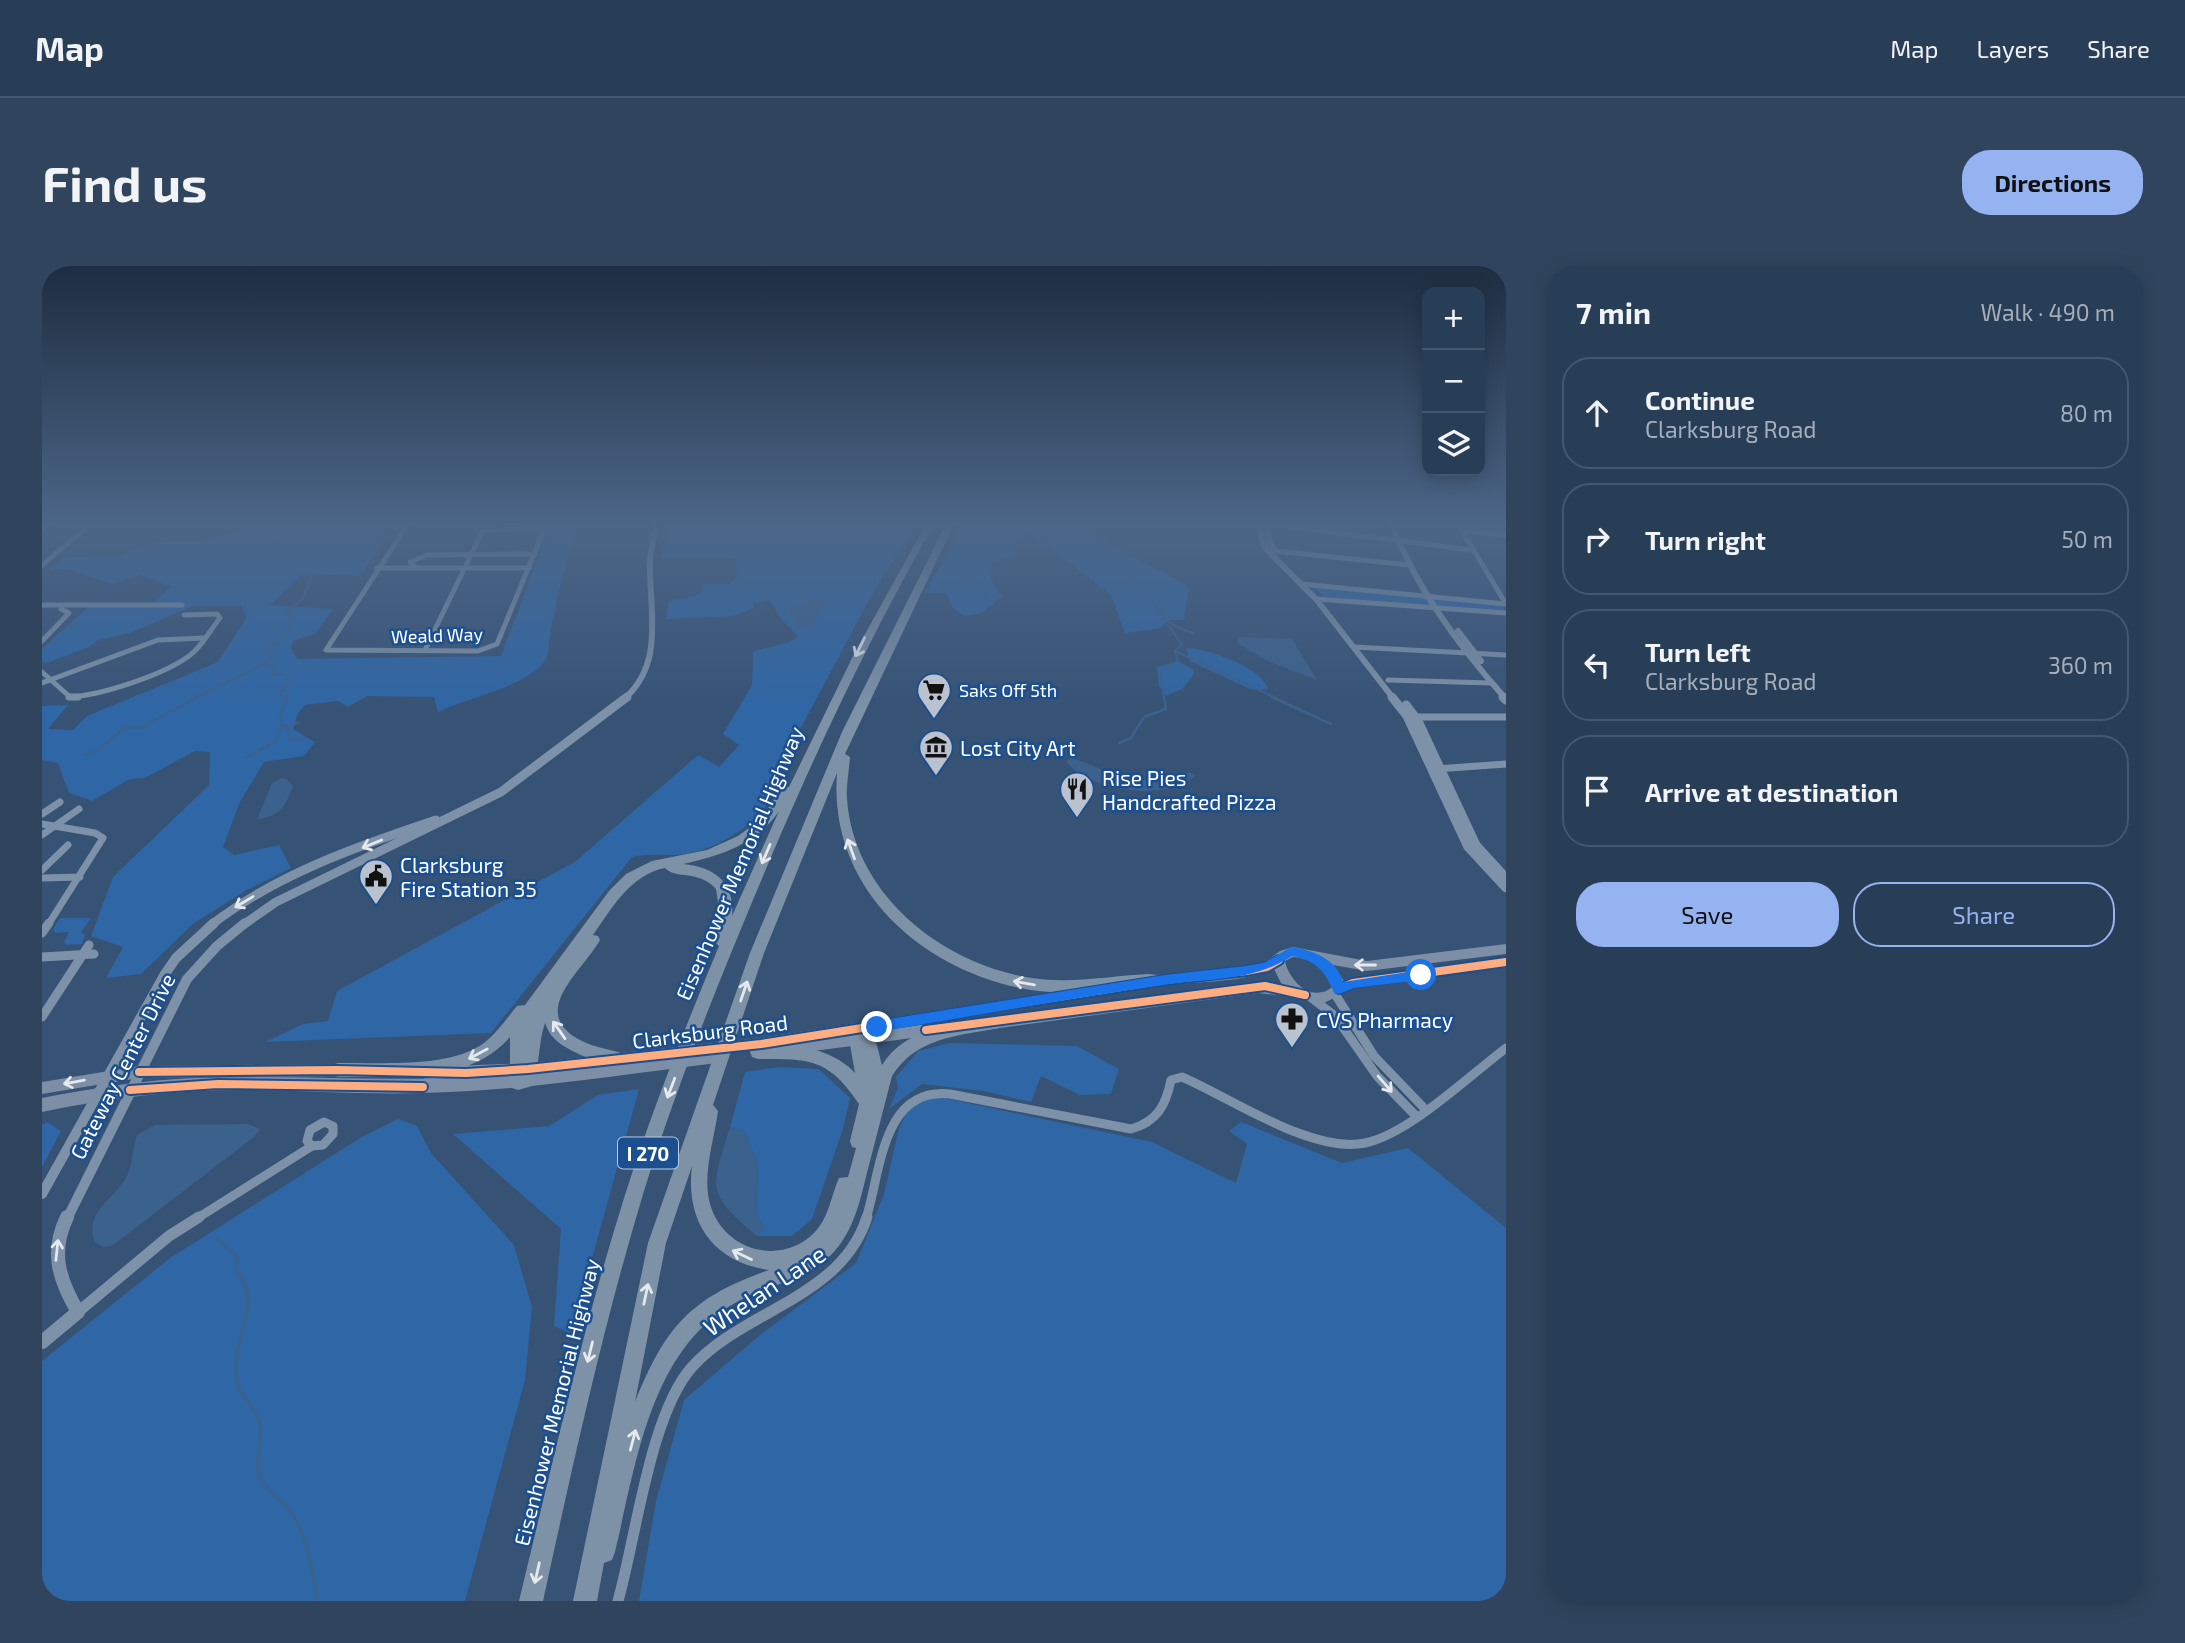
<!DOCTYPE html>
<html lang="en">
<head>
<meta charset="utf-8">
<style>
	:root { --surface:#283e57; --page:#30455d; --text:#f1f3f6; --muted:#a5aeba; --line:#44576d; --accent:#95b2f1 }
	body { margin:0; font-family:"Exo 2",sans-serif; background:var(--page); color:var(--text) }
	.controls { position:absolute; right:21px; top:21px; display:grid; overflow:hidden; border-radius:14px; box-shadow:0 4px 18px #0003 }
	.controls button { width:63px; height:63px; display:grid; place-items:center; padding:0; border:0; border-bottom:2px solid var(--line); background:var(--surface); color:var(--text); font:35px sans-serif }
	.stop { position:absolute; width:21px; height:21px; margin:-16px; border:5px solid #1a73e8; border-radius:50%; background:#fff }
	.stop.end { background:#1a73e8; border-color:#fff; box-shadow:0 2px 7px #0008 }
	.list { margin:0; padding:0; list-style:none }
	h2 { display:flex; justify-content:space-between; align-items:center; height:91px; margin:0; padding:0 28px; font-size:30px }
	h2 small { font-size:23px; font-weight:400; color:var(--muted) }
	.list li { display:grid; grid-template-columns:46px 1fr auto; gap:21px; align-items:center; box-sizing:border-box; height:112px; margin:0 14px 14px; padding:0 14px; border:2px solid var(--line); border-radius:28px }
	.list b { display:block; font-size:26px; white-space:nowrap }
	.list p { margin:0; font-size:23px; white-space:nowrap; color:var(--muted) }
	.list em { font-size:23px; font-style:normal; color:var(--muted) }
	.actions { display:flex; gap:14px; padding:21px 28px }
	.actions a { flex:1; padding:16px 0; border:2px solid var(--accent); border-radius:28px; text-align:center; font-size:24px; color:var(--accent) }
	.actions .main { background:var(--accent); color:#111 }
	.icon { flex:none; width:38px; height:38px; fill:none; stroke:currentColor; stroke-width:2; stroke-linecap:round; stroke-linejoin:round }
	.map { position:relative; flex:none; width:1464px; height:1335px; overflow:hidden; border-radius:28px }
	header { display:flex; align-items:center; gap:42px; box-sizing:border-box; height:98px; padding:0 35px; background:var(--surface); border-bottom:2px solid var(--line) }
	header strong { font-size:33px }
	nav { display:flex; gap:38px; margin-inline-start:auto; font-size:24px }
	.intro { display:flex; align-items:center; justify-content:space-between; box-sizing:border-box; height:168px; padding:0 42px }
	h1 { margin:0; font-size:49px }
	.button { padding:18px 32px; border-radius:28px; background:var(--accent); color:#111; font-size:24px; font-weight:700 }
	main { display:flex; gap:42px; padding:0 42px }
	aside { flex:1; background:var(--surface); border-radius:28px; box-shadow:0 4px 18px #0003 }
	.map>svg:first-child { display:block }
</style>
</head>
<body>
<header>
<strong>Map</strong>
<nav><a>Map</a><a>Layers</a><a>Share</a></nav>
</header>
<div class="intro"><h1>Find us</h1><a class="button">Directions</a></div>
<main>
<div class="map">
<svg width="1464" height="1335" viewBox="0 0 1464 1335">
	<rect width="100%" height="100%" fill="#365274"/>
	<g fill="#2f66a5">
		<path d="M215,258H354L318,310L260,308L228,339L291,343L273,368L252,374L249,381L255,393L459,390L508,262L514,258H535C525,295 514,331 508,369C507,376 507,389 503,395C484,421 424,432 396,446L392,431L325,430L306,441L296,435L263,439L256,447L251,463L273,476L262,490L222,496L198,536L181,581L192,589L237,579L249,602L205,624L152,657L99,708L64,712L81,681L49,670L71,611L167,519L168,486L153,485L103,512L88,513L50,535L27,527L16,497L0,494V440L26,439L6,463L31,464L45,450L176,396L205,351L199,340H151L88,367L56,374L47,381L4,397L0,396V383L46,341L110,339L129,320L97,309L71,318L27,303L7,304L22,291L78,290L114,276L162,275Z"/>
		<path d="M624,258H875L834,321L747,484L733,502L737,505C733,516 730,531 723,541C705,566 665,588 633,589C618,589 605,588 590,591L449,767L223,776L261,758L286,755L295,725L534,595L656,489L677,501L697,479L681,468L710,419L711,386C725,380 745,380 756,370L739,353L728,334L711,337L712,342L691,350L624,353L627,335L653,330L661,325L662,318H687L695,312L693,292H619L626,267Z"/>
		<path d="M922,258H1046C1071,288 1114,299 1147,321L1142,354H1127L1119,362L1083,367L1069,329L987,266L974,272V287L950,296L949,314L960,331L940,347L923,350L910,341L905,327H883Z"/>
		<polygon points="1271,320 1460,340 1463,345 1282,331"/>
		<path d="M1144,382C1165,382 1222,402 1226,424L1208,423L1148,395Z"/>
		<polygon points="1136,395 1151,403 1152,408 1140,423 1124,430 1117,420 1115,401"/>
		<polygon points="18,652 49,652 39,666 43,669 40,678 25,679 22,676 27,666 13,667 11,663"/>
		<polygon points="908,777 1035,780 1077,803 1069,828 1038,829 999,810 989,836 941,825 880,818 847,843 856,822 854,811 876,785"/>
		<polygon points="737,801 777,803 808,832 801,863 770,953 750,970 715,970 722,961 714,947 716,898 702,866 688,861 703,806"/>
		<polygon points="597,823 529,1068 512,1060 519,963 411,868 507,860 556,829"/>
		<polygon points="892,830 1110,876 1194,917 1205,878 1187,865 1199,856 1300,897 1366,882 1464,962 1464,1335 597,1335 614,1235 642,1134 718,1069 814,997 842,928 857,862 868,840"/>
		<polygon points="356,853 375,860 389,887 472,979 490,1041 483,1114 423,1335 0,1335 0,1095 128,992 318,872"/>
		<polygon points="5,856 19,865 0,901 0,859"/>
	</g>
	<g fill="#3b618d">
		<polygon points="780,331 786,332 771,360 764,363 755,360 748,347 749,341"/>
		<polygon points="1197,371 1250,373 1275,414 1228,396 1195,377"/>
		<path d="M1030,492C1056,500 1074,513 1102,514C1119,514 1140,501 1154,509C1127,537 1044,525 1024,495Z"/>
		<path d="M240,512L245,513L251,520C244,539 238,551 215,553L230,517Z"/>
		<path d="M206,858L218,863L212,871L70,980L61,981L53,976C41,947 71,934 84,912C91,899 90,883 95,869L113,859Z"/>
		<path d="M688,861L702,866L716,898L714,947L722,961L715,970C663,926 669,924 688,861Z"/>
	</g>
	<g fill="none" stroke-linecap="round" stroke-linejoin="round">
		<g stroke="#3b618d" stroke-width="2">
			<polyline points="235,258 226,271 235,275 219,286 231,296 231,302 270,310 261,332 244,347 251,351 247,364 223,386 229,392 224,398 232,401 230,408 242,408 248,415 237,428 246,432"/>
			<path d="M1016,258L1047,272L1060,288L1102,321L1097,323C1123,341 1110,354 1151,367"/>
			<polyline points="922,308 943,329"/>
			<polyline points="1133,385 1234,432"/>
			<polyline points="152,432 225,397"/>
			<polyline points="1122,432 1119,409 1122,401 1136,395 1133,385 1140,379 1127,360"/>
		</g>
		<g stroke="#3b618d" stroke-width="2.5">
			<polyline points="1230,431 1289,458"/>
			<polyline points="243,460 257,457"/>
			<polyline points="240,461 246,462 249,474 263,472"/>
			<polyline points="1077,477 1089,472 1102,451 1124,443 1122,431"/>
			<polyline points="43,489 59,482 83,461 100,461 156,431"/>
			<polyline points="204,492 233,475 240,461 238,449 246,431"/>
		</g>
		<path stroke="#3b618d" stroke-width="3.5" d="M174,972L196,992L194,1005C225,1039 186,1073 195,1116C197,1130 213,1139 217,1153C223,1172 209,1198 221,1217C227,1227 240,1234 247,1243C264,1265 272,1308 275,1335"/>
		<g stroke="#7d92a8" stroke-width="5">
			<polyline points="366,258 284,384 436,385 455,378 501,266 499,261"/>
			<polyline points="1226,258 1429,284"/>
			<polyline points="1416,258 1464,338"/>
			<polyline points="0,262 5,258"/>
			<polyline points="442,264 489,263 509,258"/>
			<polyline points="1420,265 1464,269"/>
			<polyline points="1233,285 1367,299"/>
			<polyline points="335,302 374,302"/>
			<polyline points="487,302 374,302 368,296 385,289 493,288"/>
			<polyline points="1259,318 1464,338"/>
			<polyline points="1274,333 1464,347"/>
			<polyline points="0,339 140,339"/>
			<polyline points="0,375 27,347 19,343"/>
			<polyline points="1312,381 1464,389"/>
			<polyline points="383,384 444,258"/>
			<path d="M0,406L28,431C60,429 121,409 147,390C160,381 168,364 178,352L175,348L142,349"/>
			<polyline points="1346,414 1449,417"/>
			<polyline points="0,417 116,374 162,372"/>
		</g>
		<g stroke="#7d92a8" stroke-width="7">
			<polyline points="27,431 36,431"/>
			<polyline points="1369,451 1464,451"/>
			<polyline points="1394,503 1464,498"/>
			<polyline points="0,548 18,536"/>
			<polyline points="0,558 53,567 61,572 6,659"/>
			<polyline points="0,569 37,543"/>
			<polyline points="0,604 26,579"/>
			<polyline points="0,612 38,611"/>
		</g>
		<g stroke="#7d92a8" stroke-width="9">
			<polyline points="0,667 7,657"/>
			<polyline points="0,691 52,688"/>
			<polyline points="1293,728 1332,790 1383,843"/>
			<polyline points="1267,730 1293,750 1335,810 1373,849"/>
			<polyline points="0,751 47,679"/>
			<polygon points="282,856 291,860 291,868 281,879 270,880 265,875 268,864"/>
			<polyline points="154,953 270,880"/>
			<path d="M824,953C839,905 840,821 908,828L1089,863C1115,856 1124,839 1129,814L1140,811C1189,832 1270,888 1323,877C1367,868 1428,809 1464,782"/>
		</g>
		<g stroke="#7d92a8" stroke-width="11">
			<polyline points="36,1046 127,970 157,951"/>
			<path d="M576,1335C594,1272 608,1148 650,1101C701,1044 800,1032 825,951"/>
		</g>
		<g stroke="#7d92a8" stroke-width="6">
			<polyline points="1217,258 1221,278 1226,285 1274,333 1351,432"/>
			<polyline points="1225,258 1228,277 1234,286"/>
			<path d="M1349,258C1376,324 1416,379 1463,432"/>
			<polyline points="1416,365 1439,395"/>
			<path d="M583,432C623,397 607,343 608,296C608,283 612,271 615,258"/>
		</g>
		<g stroke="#7d92a8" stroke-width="9">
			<polyline points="1350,431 1365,450 1426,581 1464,622"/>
			<polyline points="1461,431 1464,434"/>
			<polyline points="1364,439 1376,455 1434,579 1464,612"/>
			<path d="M169,659C235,608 316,580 394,554"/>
			<polyline points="201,659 234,636 459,526 585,431"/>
		</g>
		<g stroke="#7d92a8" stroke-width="10">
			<polyline points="0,928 123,708 134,692 172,657"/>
			<polyline points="25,953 145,713 175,680 203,657"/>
		</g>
		<path stroke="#7d92a8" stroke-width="14" d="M0,1076L36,1046C17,1014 8,986 25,951"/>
		<g fill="#7d8ea7" fill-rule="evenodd">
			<polygon points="45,258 53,258 0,302 0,296"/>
			<path d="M1464,678V688L1325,705L1291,699L1302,715L1311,712L1464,691V701L1312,722L1282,737L1257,731L1215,727L943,764L938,762L936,758L938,754L943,752L1206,717L1240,719L1232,703C1196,718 1154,715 1116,720L1111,719L1110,715L1111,711L1116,710L1210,699L1223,696L1238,685L1251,681L1325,695ZM1251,691C1268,692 1286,703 1290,721C1287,723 1284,726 1280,726C1262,731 1246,710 1243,695Z"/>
			<path d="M1070,717L1075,718L1076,722L1075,726L1070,727L847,763L908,755L913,757L915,761L913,765L908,767L749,788L744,786L743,780L680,788L682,791L680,795L675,797C577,809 479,825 380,827C320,829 260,824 200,824C132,824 66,832 0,846V832C51,822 102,814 154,812C255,808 353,817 454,810L384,813L379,811L377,807L379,803L384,801L486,797L719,772Z"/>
			<polygon points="303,798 308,800 310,804 308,808 303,810 97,812 0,828 0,816 97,800"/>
		</g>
		<g fill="#7e92a7" fill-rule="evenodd">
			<path d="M884,258H892C825,376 768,497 716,622C674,722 634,822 602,925C561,1060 531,1198 501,1335H477C510,1199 541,1062 583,929C610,844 643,762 677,680L672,675L677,643L674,623C656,603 634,614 623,602C588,609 570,642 551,669L556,670L558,674C540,706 484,747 540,775C553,782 568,783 582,788L584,793L582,798C567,803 528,786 516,776C510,771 506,765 503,757C496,777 498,801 490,820L476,824L470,822L468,817V771C427,819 353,810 296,811L290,809L288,804L290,799L296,797C339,796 406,803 442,777C455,767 465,752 475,740L483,739L567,625L584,608L610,595L665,584L696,570L719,553L740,521H747L813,386ZM737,545L690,650C693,617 673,601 641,598C678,590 715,578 737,545Z"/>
			<path d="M904,258H912L803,488L808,491C807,505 804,520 805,533C812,629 900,698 990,712C1028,718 1068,710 1106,708L1128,710L1130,714L1128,718L1123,720C1079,720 1033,731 989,724C881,706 786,623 795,507L722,687L671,839L676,845C672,875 659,912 669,941C684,986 740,1000 773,966C787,951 789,930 797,912L806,911L814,882L810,881L808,875L817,838C786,792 768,793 716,793L710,791L708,786L710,781C740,771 793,784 813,807L807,773L812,758C832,752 836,785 840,799C864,761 911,758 952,751L957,752L960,757L957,762L952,763C913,770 873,773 850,810C842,841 834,872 826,903C819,930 814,958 796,981C770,1014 729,1017 695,1036C608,1082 594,1199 573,1286L570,1294L562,1297L555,1335H531L606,977L708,687L800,466ZM650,900C643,956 671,996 727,1004C648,1032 624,1060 593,1136L624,977Z"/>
		</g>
		<g stroke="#1b4f8f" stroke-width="12">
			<g id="cycleway">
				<polyline points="1297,723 1311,717 1464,696"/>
				<polyline points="884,764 1223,720 1263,729"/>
				<polyline points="97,806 296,804 424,807 486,803 719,778 1123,714 1204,705 1225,701 1237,694"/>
				<polyline points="88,824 176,818 381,821"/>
			</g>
		</g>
		<use href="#cycleway" stroke="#ffac80" stroke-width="8"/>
	</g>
	<defs><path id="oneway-shaft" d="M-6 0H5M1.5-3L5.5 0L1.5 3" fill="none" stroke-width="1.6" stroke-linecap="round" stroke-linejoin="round" transform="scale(1.75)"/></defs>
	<g stroke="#e5e9ed">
		<use href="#oneway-shaft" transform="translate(818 381) rotate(116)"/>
		<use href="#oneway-shaft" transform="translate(809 583) rotate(-110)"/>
		<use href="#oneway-shaft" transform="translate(724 588) rotate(113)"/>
		<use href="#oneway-shaft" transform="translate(982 717) rotate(-170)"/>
		<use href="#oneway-shaft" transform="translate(702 725) rotate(-71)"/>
		<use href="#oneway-shaft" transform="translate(517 764) rotate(-125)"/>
		<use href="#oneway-shaft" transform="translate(436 788) rotate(152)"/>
		<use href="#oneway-shaft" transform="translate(629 822) rotate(111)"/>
		<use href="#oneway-shaft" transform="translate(700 989) rotate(-154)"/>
		<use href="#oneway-shaft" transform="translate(604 1028) rotate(-78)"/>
		<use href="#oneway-shaft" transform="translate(548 1086) rotate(104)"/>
		<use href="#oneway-shaft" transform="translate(591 1174) rotate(-75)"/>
		<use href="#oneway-shaft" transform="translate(495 1307) rotate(103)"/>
	</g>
	<g stroke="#e5e9ee">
		<use href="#oneway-shaft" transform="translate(330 578) rotate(158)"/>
		<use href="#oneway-shaft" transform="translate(202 636) rotate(149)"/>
		<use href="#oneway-shaft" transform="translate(1343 818) rotate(49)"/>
		<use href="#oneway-shaft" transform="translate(15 984) rotate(-84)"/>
	</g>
	<g stroke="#e5e8ed">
		<use href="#oneway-shaft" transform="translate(1323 699) rotate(180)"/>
		<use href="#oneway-shaft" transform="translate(32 816) rotate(170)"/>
	</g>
	<linearGradient id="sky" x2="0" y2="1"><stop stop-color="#1e2d40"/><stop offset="0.58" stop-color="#4c6688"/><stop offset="1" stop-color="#4c6688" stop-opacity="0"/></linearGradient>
	<rect width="1464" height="445" fill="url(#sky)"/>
	<path fill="#1a73e8" d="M1249,681C1270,684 1295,693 1301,716L1379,704L1385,709L1379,714L1312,722L1297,728L1292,727C1284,706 1274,694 1250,690C1210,716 1167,712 1121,719C1025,733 930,750 835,766L829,761L835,755L1123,709L1204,700L1222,697Z"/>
	<defs>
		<g id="supermarket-pin" transform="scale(1.75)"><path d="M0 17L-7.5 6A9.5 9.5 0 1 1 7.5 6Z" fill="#b9c2ce" stroke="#1b4f8f"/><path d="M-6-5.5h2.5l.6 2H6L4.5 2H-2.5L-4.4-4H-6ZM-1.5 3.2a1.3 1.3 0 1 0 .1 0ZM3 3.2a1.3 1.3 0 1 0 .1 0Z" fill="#111"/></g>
		<g id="museum-pin" transform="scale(1.75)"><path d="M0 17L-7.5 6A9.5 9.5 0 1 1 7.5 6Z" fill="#b9c2ce" stroke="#1b4f8f"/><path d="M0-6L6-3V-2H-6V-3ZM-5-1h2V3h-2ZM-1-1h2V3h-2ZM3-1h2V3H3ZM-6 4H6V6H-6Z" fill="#111"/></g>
		<g id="restaurant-pin" transform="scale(1.75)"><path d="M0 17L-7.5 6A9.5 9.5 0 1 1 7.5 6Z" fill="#b9c2ce" stroke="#1b4f8f"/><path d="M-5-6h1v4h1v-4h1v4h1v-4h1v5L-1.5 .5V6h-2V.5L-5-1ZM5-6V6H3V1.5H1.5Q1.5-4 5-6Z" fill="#111"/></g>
		<g id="civic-pin" transform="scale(1.75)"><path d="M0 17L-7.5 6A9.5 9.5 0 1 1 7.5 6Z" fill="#b9c2ce" stroke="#1b4f8f"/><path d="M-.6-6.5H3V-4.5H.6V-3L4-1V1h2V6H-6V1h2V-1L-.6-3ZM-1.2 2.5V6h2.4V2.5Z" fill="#111"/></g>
		<g id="pharmacy-pin" transform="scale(1.75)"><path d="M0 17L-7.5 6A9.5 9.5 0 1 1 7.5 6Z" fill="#b9c2ce" stroke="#1b4f8f"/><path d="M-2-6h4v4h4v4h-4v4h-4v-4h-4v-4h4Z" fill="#111"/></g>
	</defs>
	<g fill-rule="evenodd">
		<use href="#supermarket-pin" x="892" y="424"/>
		<use href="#museum-pin" x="894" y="481"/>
		<use href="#restaurant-pin" x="1035" y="523"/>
		<use href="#civic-pin" x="334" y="610"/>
		<use href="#pharmacy-pin" x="1250" y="753"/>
	</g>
	<g text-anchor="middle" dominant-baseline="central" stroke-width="5" stroke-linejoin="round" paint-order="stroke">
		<g font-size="18" fill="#fff" stroke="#1b4f8f">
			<text transform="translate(395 369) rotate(-2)">Weald Way</text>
		</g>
		<g font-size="18" fill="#fff" stroke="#1b4f8f" text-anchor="start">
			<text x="917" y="424">Saks Off 5th</text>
		</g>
		<rect fill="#1b4f8f" stroke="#bbcadd" stroke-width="2" x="576" y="871.5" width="60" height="31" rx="5"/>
		<g font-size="19" font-weight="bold" fill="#fff">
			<text x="606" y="887">I 270</text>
		</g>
		<g font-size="21" fill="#fff" stroke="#1b4f8f" text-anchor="start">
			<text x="918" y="481">Lost City Art</text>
			<text x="1060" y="511">Rise Pies<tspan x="1060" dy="24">Handcrafted Pizza</tspan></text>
			<text x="358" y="598">Clarksburg<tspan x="358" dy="24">Fire Station 35</tspan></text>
			<text x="1274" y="753">CVS Pharmacy</text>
		</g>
		<g font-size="21" fill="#fff" stroke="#1b4f8f">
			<text transform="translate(697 597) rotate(-67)">Eisenhower Memorial Highway</text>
			<text transform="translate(668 765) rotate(-7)">Clarksburg Road</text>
			<text transform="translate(80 800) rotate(-63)">Gateway Center Drive</text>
			<text transform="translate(514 1136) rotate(-76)">Eisenhower Memorial Highway</text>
		</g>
		<g font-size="24" fill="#fff" stroke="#1b4f8f">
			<text transform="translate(722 1024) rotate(-34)">Whelan Lane</text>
		</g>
	</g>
</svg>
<div class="controls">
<button>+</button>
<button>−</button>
<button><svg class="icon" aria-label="layers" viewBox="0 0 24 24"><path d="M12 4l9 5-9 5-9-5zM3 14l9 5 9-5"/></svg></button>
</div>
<div class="stop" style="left:1379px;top:709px"></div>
<div class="stop end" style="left:835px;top:761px"></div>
</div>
<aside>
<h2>7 min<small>Walk · 490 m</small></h2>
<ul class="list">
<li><svg class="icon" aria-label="ahead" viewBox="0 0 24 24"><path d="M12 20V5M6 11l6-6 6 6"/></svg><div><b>Continue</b><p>Clarksburg Road</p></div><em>80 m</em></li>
<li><svg class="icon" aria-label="right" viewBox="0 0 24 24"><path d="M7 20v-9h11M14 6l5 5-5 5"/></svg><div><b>Turn right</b></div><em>50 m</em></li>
<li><svg class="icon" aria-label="left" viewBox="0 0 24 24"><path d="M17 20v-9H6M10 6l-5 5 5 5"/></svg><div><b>Turn left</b><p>Clarksburg Road</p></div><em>360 m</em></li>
<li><svg class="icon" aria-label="arrive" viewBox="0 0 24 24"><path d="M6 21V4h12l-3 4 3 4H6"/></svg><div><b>Arrive at destination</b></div></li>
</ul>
<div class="actions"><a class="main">Save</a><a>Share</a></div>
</aside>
</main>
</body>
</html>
